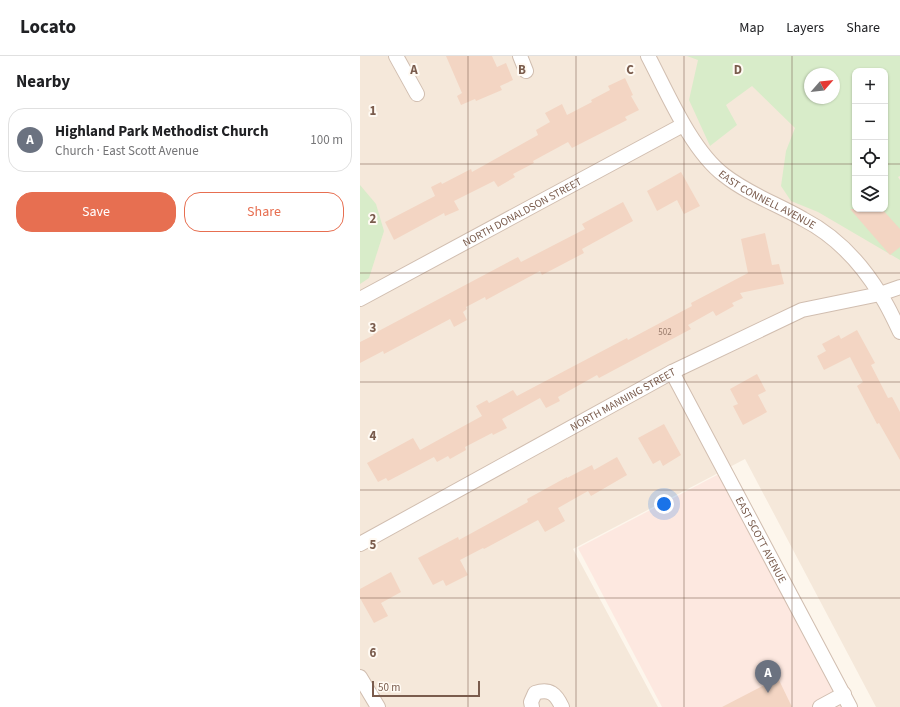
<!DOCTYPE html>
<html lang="en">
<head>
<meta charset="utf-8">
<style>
	:root { --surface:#fff; --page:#f2f2f2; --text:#202124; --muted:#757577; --line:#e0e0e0; --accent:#e76f51 }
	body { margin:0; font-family:"Source Sans 3",sans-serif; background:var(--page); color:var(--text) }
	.controls { position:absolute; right:12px; top:12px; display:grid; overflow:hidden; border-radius:8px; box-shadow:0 1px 3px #0004 }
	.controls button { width:36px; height:36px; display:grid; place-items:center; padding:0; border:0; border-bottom:1px solid var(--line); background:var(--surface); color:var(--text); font:20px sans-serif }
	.compass { position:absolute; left:444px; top:12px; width:36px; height:36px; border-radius:50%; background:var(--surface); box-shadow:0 1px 3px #0004; rotate:62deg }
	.scale { position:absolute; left:12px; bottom:10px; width:108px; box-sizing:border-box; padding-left:4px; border:2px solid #7a5c4d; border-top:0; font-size:11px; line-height:14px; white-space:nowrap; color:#7a5c4d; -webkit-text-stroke:3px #fffaf3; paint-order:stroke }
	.you { position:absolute; left:304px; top:448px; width:14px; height:14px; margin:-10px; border:3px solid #fff; border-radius:50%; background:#1a73e8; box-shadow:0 0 0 6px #1a73e833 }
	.badge { display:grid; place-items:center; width:26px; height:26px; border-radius:50%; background:var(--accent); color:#fff; font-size:13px; font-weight:700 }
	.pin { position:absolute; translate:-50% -33px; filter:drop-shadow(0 1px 2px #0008) }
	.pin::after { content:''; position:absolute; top:21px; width:14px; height:12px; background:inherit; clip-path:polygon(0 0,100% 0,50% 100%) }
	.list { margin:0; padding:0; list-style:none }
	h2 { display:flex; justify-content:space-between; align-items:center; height:52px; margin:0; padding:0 16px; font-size:17px }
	h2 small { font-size:13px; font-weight:400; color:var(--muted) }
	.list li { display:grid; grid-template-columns:26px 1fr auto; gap:12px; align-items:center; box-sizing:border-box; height:64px; margin:0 8px 8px; padding:0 8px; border:1px solid var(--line); border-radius:16px }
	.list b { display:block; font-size:15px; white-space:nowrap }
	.list p { margin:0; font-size:13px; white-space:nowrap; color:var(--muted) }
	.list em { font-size:13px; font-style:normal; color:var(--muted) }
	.actions { display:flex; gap:8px; padding:12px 16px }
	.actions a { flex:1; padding:9px 0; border:1px solid var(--accent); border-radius:16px; text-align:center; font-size:14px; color:var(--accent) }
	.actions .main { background:var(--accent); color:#fff }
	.icon { flex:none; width:22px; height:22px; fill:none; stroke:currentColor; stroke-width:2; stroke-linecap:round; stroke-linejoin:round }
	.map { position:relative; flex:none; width:540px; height:651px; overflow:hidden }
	header { display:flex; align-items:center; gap:24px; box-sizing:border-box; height:56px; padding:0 20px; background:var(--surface); border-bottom:1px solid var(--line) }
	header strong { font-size:19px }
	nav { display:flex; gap:22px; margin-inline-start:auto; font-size:14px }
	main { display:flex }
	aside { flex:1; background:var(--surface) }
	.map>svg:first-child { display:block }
</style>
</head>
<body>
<header>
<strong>Locato</strong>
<nav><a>Map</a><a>Layers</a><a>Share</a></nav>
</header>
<main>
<aside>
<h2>Nearby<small></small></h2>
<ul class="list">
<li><span class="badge" style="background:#6b7280">A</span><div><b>Highland Park Methodist Church</b><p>Church · East Scott Avenue</p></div><em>100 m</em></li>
</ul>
<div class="actions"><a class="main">Save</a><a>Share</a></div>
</aside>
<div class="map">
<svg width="540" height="651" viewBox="0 0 540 651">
	<rect width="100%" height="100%" fill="#fdf6ec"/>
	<path fill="#f5e8da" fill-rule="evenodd" d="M0,0H540V651H516L385,403L213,493L298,651H0ZM495,15H525V153H495ZM450,18H474V42H450Z"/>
	<polygon fill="#fde8e0" points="359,418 482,651 302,651 218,492"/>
	<g fill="#d8ecc9" fill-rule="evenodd">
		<path d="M327,0H540V120L538,121L540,124V204L458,156L431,145L421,130L426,95L435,72L392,30L366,49L377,69L350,90L329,44L338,4ZM495,15H525V153H495ZM450,18H474V42H450Z"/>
		<polygon points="0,129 16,148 24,175 9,222 0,228"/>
	</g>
	<g fill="#f3d5c3">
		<polygon points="86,0 132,0 137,11 146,7 153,24 140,30 142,34 116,45 115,43 101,49 97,40 102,37"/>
		<polygon points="265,22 273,39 271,40 279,54 265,61 267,64 212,92 208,86 173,105 174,107 153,118 155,121 138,131 134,125 94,145 99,154 85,160 84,157 34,184 25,166 75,140 71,131 81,126 82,128 111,113 112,116 178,79 176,74 190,66 185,57 202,48 207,59 232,46 231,44 250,34 248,30"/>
		<polygon points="321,116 340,150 324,158 317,144 297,155 287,135"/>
		<polygon points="263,146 273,165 222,193 224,197 182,219 180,215 126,244 125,241 106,251 107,253 103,256 107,264 94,271 90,263 24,298 23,295 0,307 0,286 14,279 13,278 158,201 161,206 225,173 222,168"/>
		<polygon points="490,153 522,153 540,173 540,191 530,199"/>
		<polygon points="405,177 412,209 419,208 424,228 380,237 383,242 372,247 374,250 356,260 353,255 328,269 331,273 239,322 237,319 198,341 200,345 186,352 180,342 142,363 147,372 133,379 132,377 105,391 106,394 90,403 88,400 77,406 74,401 28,425 26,422 18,426 7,407 53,382 60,394 122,360 116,350 127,344 129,347 153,334 157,340 267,282 268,284 332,250 331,247 388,217 381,183"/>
		<polygon points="497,274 515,307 511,309 528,342 532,341 540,356 540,404 519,367 517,368 497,330 503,326 490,301 464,314 457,300 466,295 462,288 479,279 481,283"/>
		<polygon points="397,318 406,335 398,339 407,356 383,369 373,350 378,348 370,333"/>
		<polygon points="304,368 321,399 303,410 300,404 293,408 278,382"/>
		<polygon points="257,401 267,419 231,440 228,435 198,452 205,465 185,476 178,464 124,493 123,492 100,504 108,519 86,530 83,524 73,529 58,502 98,481 99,484 168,446 167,443 207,421 207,422 232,409 234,414"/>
		<polygon points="31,516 41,536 21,547 28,560 14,567 0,542 0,533"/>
		<polygon points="418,622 432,651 362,651"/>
	</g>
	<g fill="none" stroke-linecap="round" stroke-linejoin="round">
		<g stroke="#d1beb0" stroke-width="16">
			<g id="minor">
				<polyline points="36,0 57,38"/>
				<polyline points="160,0 166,15"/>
				<path id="s1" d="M288,0C307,36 331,94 364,119C388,138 417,148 443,163C476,180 501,207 520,238C528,250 534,263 540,276"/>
				<path id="s2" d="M0,243L323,69"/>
				<path id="s3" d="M312,316L490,651"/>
				<path id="s4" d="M0,488L312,316L442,254L520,238L540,231"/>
				<polyline points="0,621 18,651"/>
				<path d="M172,651L171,646L175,637C190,632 196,638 202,651"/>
				<polyline points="460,651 484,638"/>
			</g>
		</g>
		<use href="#minor" stroke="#fff" stroke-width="14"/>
	</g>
	<path fill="none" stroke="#7a5c4d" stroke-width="1" stroke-opacity="0.55" d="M108,0V651M216,0V651M324,0V651M432,0V651M0,108H495M525,108H540M0,217H540M0,326H540M0,434H540M0,542H540"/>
	<g text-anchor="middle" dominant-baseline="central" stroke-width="4" stroke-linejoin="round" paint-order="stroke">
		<g font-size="9" fill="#987a6a">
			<text x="305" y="276">502</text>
		</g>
		<g font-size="11" fill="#7a5c4d" stroke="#fffaf3">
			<text stroke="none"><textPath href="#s1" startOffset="192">EAST CONNELL AVENUE</textPath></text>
			<text stroke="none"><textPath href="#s2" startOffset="184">NORTH DONALDSON STREET</textPath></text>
			<text stroke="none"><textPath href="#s4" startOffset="300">NORTH MANNING STREET</textPath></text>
			<text stroke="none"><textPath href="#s3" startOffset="190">EAST SCOTT AVENUE</textPath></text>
		</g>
	</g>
	<g font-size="13" text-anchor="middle" font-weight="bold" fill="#7a5c4d" stroke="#fffaf3" stroke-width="4" stroke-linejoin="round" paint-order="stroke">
		<text x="54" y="18">A</text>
		<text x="162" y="18">B</text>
		<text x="270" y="18">C</text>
		<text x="378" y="18">D</text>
		<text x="13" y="59">1</text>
		<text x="13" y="167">2</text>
		<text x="13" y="276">3</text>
		<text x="13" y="384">4</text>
		<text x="13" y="493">5</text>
		<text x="13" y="601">6</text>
	</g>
</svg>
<div class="controls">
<button>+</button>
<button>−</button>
<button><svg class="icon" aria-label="locate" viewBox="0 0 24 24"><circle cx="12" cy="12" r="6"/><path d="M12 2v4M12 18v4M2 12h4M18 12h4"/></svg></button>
<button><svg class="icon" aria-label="layers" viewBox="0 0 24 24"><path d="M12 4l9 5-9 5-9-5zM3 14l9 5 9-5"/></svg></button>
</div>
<svg class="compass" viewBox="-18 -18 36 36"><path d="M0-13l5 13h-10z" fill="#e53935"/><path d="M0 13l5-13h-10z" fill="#757577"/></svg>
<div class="scale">50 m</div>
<div class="you"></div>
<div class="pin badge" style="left:408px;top:637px;background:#6b7280">A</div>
</div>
</main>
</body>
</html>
